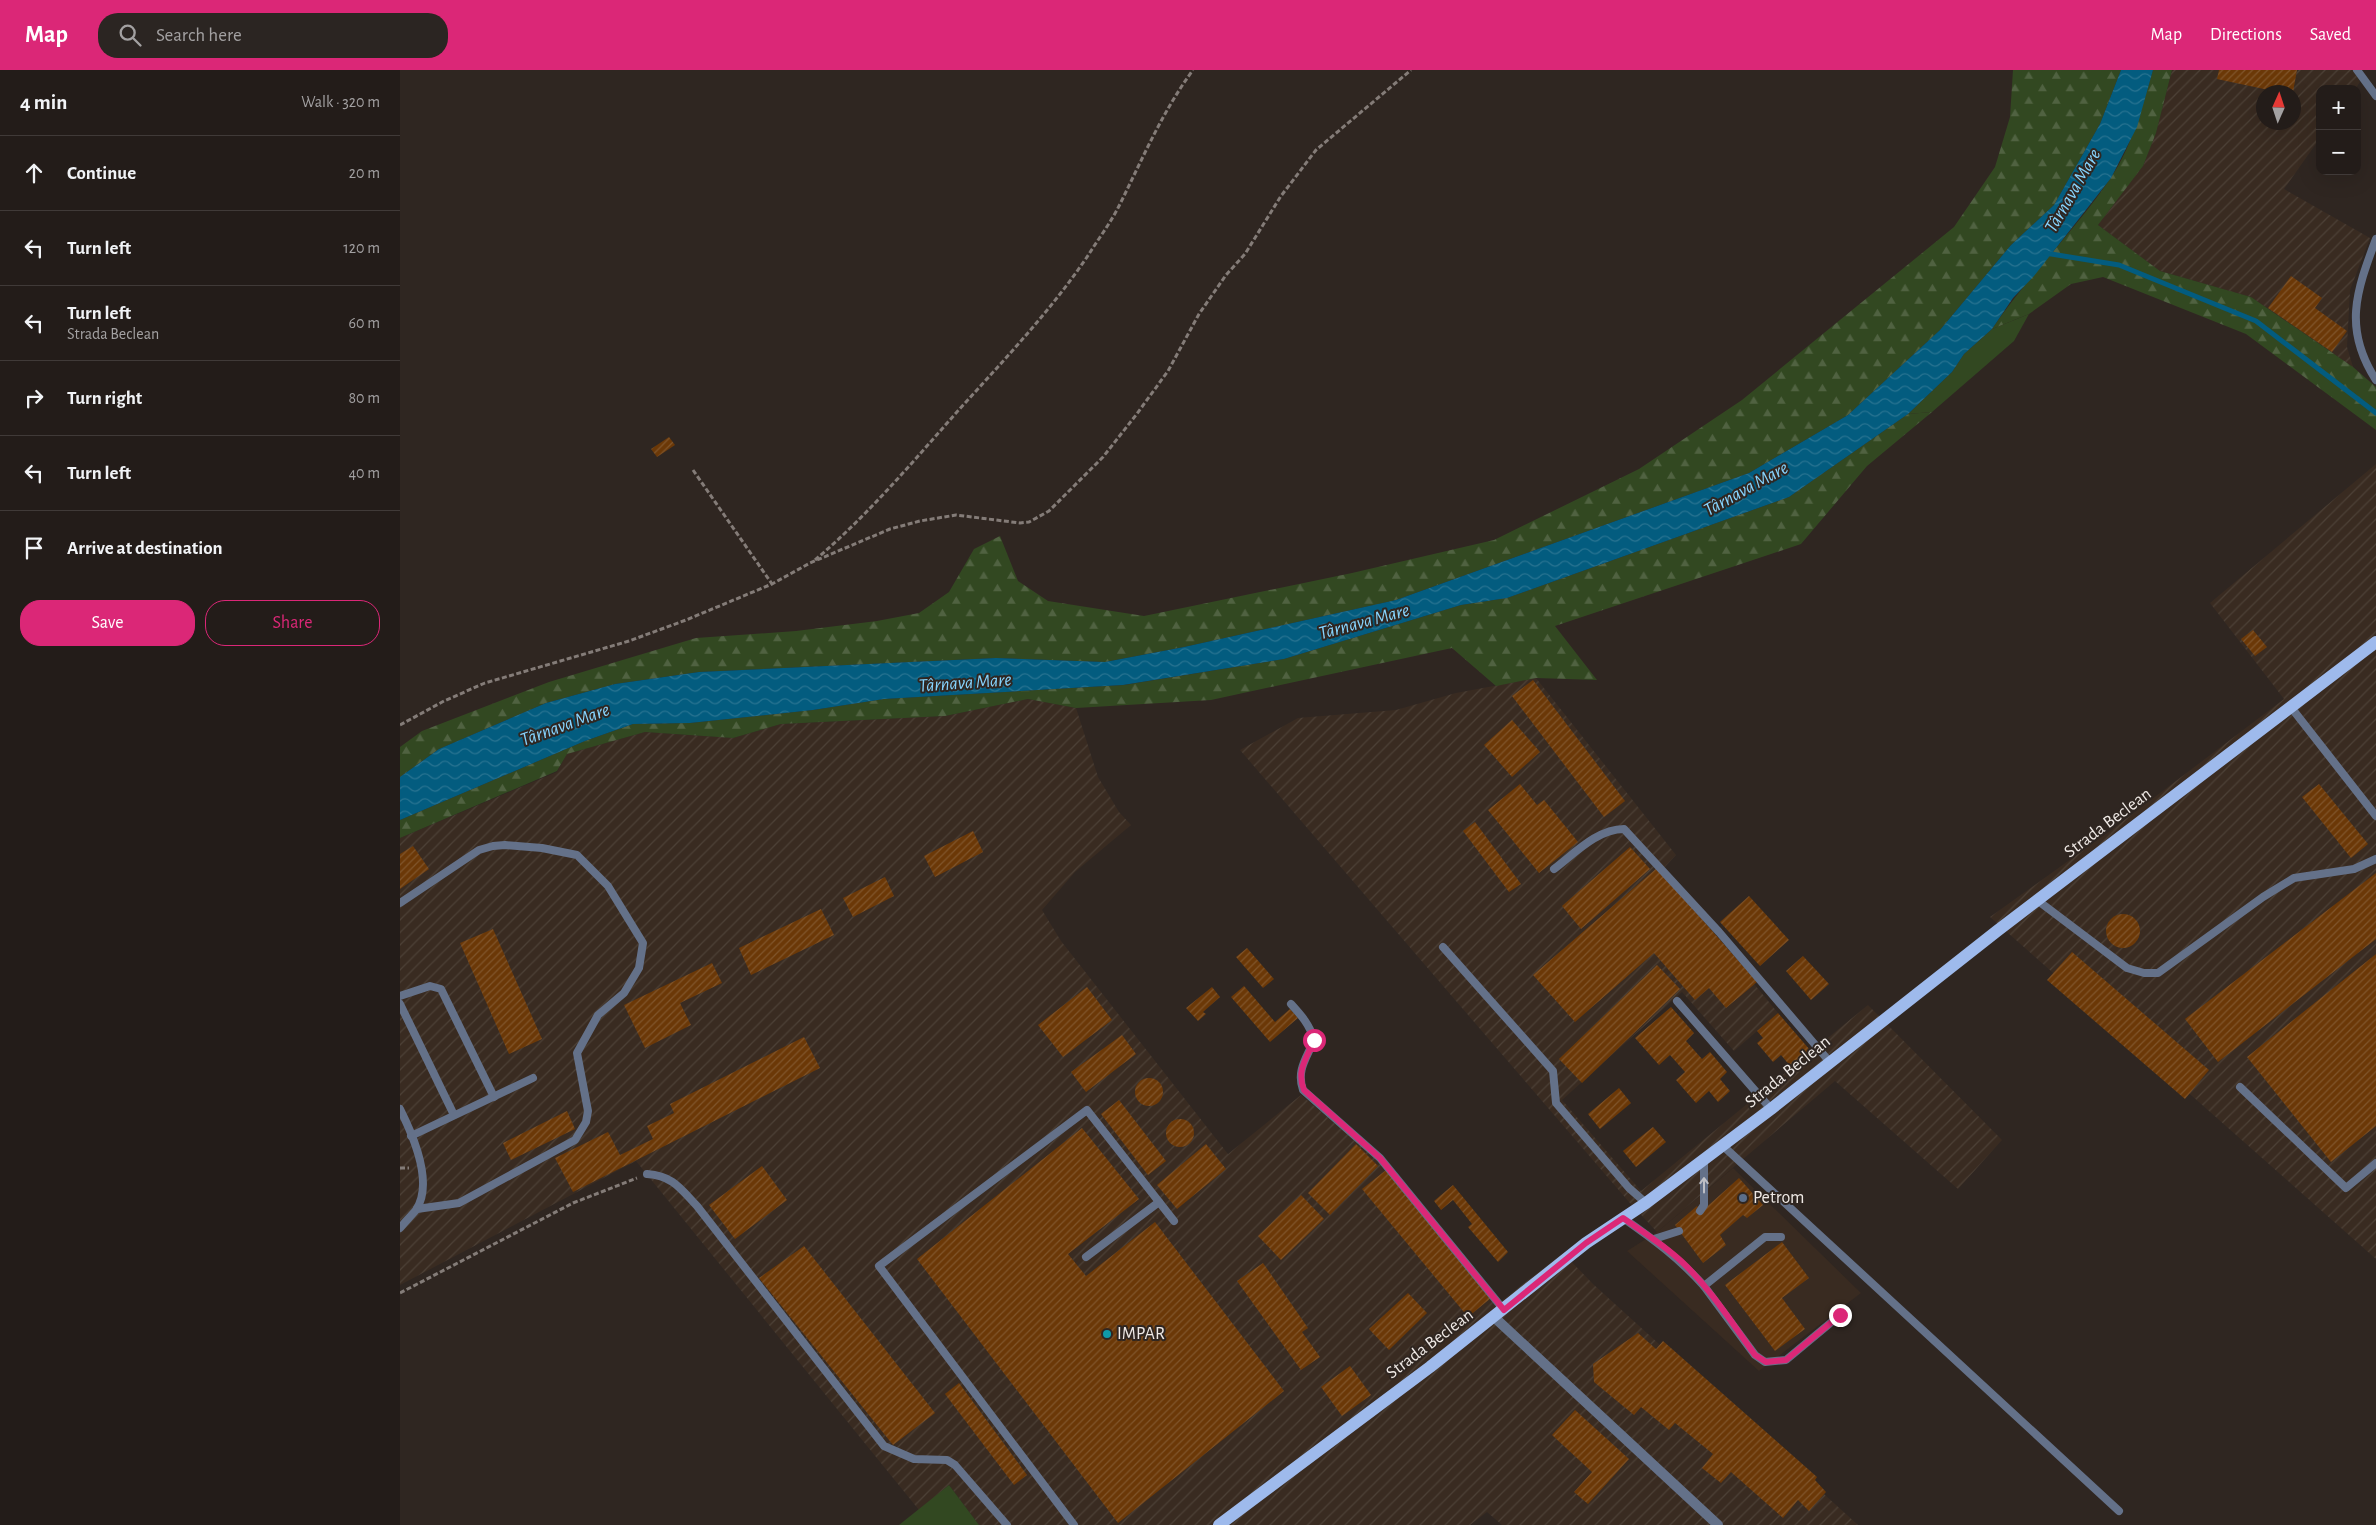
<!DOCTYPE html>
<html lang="en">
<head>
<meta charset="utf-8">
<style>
	:root { --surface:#231c19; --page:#2b2522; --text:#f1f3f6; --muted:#a3a1a2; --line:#403a38; --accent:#db2777 }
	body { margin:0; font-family:"Alegreya Sans",sans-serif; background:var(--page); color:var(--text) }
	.controls { position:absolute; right:15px; top:15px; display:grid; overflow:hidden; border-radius:10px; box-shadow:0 5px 20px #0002 }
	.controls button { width:45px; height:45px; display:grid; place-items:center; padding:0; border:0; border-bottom:1px solid var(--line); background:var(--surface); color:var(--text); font:25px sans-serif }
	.compass { position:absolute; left:1856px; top:15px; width:45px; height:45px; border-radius:50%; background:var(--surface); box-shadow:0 5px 20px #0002; rotate:3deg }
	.stop { position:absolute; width:15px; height:15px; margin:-11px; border:4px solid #db2777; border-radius:50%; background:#fff }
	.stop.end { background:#db2777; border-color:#fff; box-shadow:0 1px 5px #0008 }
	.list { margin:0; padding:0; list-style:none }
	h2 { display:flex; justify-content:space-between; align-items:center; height:65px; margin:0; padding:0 20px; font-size:21px }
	h2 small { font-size:16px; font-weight:400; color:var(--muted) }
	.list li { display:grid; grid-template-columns:32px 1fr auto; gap:15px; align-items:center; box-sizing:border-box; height:75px; padding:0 20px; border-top:1px solid var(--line) }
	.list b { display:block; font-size:19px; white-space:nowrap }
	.list p { margin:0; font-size:16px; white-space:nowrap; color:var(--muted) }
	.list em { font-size:16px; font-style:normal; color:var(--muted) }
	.actions { display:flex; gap:10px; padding:15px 20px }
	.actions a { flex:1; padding:11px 0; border:1px solid var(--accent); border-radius:20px; text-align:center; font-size:18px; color:var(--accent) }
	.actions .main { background:var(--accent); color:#fff }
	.icon { flex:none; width:28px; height:28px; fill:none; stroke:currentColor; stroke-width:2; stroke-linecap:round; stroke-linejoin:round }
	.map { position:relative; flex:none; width:1976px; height:1455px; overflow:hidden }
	header { display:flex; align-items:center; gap:30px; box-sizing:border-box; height:70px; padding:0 25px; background:var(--accent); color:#fff }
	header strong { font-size:24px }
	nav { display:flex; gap:28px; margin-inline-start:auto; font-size:18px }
	.search { width:350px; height:45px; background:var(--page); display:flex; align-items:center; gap:12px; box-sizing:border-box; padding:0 18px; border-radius:20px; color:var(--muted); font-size:19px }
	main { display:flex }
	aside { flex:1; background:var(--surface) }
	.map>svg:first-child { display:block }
</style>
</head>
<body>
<header>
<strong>Map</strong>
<div class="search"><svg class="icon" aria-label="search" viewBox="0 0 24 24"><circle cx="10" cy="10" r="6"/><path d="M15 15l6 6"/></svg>Search here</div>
<nav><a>Map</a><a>Directions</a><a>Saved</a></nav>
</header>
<main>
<aside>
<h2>4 min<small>Walk · 320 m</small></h2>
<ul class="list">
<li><svg class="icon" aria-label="ahead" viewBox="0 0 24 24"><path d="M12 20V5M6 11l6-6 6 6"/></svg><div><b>Continue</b></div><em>20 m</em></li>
<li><svg class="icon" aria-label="left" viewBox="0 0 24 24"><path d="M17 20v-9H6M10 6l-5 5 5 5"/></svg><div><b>Turn left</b></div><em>120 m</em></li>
<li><svg class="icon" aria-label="left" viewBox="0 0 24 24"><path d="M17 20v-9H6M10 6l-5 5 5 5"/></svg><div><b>Turn left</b><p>Strada Beclean</p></div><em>60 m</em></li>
<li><svg class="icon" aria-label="right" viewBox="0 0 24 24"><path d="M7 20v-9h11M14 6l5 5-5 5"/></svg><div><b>Turn right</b></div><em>80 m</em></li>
<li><svg class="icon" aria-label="left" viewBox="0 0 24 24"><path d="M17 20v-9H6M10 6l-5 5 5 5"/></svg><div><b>Turn left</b></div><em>40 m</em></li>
<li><svg class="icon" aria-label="arrive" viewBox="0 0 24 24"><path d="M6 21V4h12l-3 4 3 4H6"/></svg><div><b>Arrive at destination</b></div></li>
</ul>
<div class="actions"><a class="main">Save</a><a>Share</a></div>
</aside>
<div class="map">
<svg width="1976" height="1455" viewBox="0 0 1976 1455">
	<defs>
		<pattern id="industrial-furrows" width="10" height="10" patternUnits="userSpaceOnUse" patternTransform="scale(1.25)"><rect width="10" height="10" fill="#392b21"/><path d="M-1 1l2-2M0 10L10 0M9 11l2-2" fill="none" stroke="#4c4036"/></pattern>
		<pattern id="forest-firs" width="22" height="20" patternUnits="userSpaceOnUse" patternTransform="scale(1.25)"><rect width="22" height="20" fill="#324821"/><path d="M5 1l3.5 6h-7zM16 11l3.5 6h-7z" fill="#506241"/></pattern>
		<pattern id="water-waves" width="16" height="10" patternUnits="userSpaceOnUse" patternTransform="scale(1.25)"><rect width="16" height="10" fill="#035c7f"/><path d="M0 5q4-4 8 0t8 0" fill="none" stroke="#287391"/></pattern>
		<pattern id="building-hatch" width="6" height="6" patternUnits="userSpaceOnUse" patternTransform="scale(1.25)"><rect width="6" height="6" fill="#6b3807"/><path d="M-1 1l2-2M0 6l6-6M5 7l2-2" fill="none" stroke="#80552b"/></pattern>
	</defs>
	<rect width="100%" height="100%" fill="#2f2621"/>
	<polygon fill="#392b21" points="1333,1098 1461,1223 1359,1301 1227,1181 1257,1162"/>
	<g fill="url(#industrial-furrows)" fill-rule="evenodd">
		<path d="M1772,0H1953L1960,12L1955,19H1920V68L1884,119L1970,168L1950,220L1947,277L1953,297L1851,227L1760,201L1698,155L1743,96L1756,63ZM1864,22H1894V52H1864Z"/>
		<polygon points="1976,394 1976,1189 1590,847 1710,761 1884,629 1810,533"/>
		<polygon points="1136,608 1276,785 1261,801 1378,943 1334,981 1282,922 1162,1030 1241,1121 1468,935 1602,1070 1558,1119 1435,1011 1257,1162 1229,1132 840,680 898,648 996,640 1056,623"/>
		<polygon points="628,629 676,638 698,707 719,742 731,755 675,802 642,840 661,871 828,1084 901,1025 984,1095 1100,1232 1163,1183 1193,1214 1458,1455 1102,1455 1087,1442 1070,1455 579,1455 549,1415 519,1440 236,1091 0,1215 0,768 157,702 167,684 245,662 333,668 381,654 545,646"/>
	</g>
	<g fill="#324821">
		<polygon points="1629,244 1614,271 1532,342 1508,344 1552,302 1564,284 1592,259"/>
		<polygon points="549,1415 579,1455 499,1455"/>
	</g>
	<g fill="url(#forest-firs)">
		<polygon points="1613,0 1721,0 1700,54 1654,135 1611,175 1540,260 1448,345 1349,403 996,530 784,577 705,592 596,588 299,602 215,614 146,633 39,679 0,707 0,677 22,661 149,612 296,568 396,561 477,551 519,543 549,522 574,479 600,466 618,511 648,531 744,546 952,503 1094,470 1239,399 1342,330 1554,157 1595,97 1610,47"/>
		<path d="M1753,0H1772L1756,63L1743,96L1698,155L1760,201L1851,227L1953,297L1976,317V360L1846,264L1703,207L1671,214L1629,244L1592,259C1628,206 1674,162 1710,109C1732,77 1742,37 1753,0Z"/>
		<polygon points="1532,342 1467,396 1401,474 1155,556 1197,610 1136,608 1096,616 1052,578 811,630 676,638 628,629 545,646 381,654 333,668 245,662 167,684 157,701 0,768 0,750 185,671 233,654 290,653 413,640 484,629 724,615 884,589 1061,535 1107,528 1389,427 1508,344"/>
	</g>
	<polygon fill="url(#water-waves)" points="1721,0 1753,0 1737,57 1711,108 1634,206 1613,228 1592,259 1564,284 1552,302 1508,344 1389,427 1107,528 1061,535 884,589 723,615 484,629 413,640 290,653 233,654 185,671 0,750 0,707 39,679 146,633 215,614 299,602 596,588 705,592 784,577 996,530 1349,403 1448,345 1540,260 1611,175 1654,135 1700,54"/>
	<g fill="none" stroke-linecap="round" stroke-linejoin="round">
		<polyline stroke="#035c7f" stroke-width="5" points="1645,183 1719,195 1856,251 1976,343"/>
	</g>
	<g fill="url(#building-hatch)">
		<polygon points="1819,0 1897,0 1893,22 1878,22 1817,9"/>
		<polygon points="1891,206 1922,228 1915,238 1947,261 1932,282 1868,238"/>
		<polygon points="269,367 275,375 257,387 251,379"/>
		<polygon points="1853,560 1867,577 1855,586 1841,569"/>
		<polygon points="1133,610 1225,731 1204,747 1112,626"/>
		<polygon points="1112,650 1140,682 1112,707 1084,675"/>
		<polygon points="1120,714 1137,735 1144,730 1178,772 1139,803 1088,740"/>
		<polygon points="1919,714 1968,774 1951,788 1902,727"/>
		<polygon points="1075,752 1121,814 1109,822 1063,761"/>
		<polygon points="573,761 583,782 535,807 524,786"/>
		<polygon points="13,776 29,799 0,819 0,784"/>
		<polygon points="1230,777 1250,799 1181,859 1162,836"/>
		<polygon points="1257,798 1357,912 1326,938 1309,918 1295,930 1254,883 1175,952 1133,905"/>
		<polygon points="1976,803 1976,869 1818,992 1785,949"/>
		<polygon points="485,807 494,826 453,847 443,828"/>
		<polygon points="1349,826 1389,870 1360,896 1320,852"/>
		<polygon points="421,839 434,865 351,905 339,878"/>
		<circle cx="1723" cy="861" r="17"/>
		<polygon points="93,859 142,969 109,984 60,873"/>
		<polygon points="847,878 874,909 863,918 836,887"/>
		<polygon points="1672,882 1809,1000 1785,1029 1647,910"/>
		<polygon points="1976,884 1976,1056 1931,1092 1847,987"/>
		<polygon points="1403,886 1429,914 1411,930 1386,901"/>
		<polygon points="312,893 322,913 280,933 291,955 245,978 224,935"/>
		<polygon points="1257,895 1280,919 1182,1013 1159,989"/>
		<polygon points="844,916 875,952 890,939 898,948 870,972 831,927"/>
		<polygon points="687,917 712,950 663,987 638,955"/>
		<polygon points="812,917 820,927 803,942 806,944 798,951 786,938"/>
		<polygon points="1271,937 1294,963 1286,971 1302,989 1310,982 1327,1002 1320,1009 1330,1021 1318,1032 1309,1021 1296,1033 1276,1010 1285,1002 1270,985 1259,995 1235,968"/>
		<polygon points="1378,943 1410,980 1391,997 1381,985 1373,992 1357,973 1363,968 1357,961"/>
		<polygon points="722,965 736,984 686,1022 671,1002"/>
		<polygon points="404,967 420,998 173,1122 155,1088 208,1062 220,1085 253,1069 247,1056 274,1043 270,1034"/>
		<circle cx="749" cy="1022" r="14"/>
		<polygon points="1219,1018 1231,1033 1200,1059 1188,1044"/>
		<polygon points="719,1030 766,1091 748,1105 701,1044"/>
		<polygon points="167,1041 175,1059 111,1090 103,1073"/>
		<circle cx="780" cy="1063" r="14"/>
		<polygon points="1253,1057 1266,1072 1236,1097 1223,1081"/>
		<polygon points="682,1058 739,1129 668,1184 686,1206 755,1152 884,1321 718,1453 517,1189"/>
		<polygon points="806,1074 826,1099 777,1139 757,1115"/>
		<polygon points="956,1074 978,1096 930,1145 908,1123"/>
		<polygon points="362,1096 387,1130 335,1169 309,1135"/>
		<polygon points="986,1100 1091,1228 1068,1247 962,1119"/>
		<polygon points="1339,1108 1363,1135 1347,1148 1343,1145 1320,1165 1326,1175 1303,1193 1275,1155 1297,1136 1301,1142"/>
		<polygon points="1053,1115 1108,1182 1098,1192 1068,1157 1072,1154 1053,1130 1041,1140 1034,1131"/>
		<polygon points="901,1125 924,1149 881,1190 858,1166"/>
		<polygon points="1382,1172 1409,1208 1382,1228 1405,1259 1375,1281 1325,1215"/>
		<polygon points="404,1176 535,1343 493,1375 359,1208"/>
		<polygon points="863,1193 908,1258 902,1262 920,1287 901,1300 837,1211"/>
		<polygon points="1008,1223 1027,1243 989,1280 969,1259"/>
		<polygon points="1238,1263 1256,1279 1263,1271 1417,1407 1415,1410 1426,1422 1409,1441 1398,1430 1383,1448 1331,1402 1321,1413 1302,1398 1313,1384 1275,1353 1269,1360 1241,1337 1234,1345 1194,1312 1193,1294"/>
		<polygon points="950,1296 971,1325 942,1346 921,1317"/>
		<polygon points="559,1313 627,1405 614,1415 545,1324"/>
		<polygon points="1175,1340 1229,1389 1188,1434 1174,1422 1192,1402 1152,1365"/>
	</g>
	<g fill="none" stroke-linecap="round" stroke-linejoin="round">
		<g stroke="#847c78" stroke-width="3" stroke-dasharray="5 2.5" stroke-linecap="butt">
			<polyline points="293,400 372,514"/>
			<path d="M415,490C467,446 511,394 556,343C602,292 651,241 689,184C699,168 711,152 719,136C742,90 762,42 793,0"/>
			<polyline points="0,655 44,631 85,613 229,571 286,550 372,514 410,493 490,459 520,451 556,445 620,453 629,452 649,441 703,387 736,345 768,301 799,244 826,205 845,184 881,126 916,80 1011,0"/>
			<polyline points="0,1098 9,1098"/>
			<polyline points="0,1223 173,1133 237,1108"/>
		</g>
		<g stroke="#647189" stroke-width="8">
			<polyline points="1957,0 1976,26"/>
			<path d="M1976,169C1956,222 1943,259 1976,310"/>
			<polyline points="1890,636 1976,746"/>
			<path d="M1154,799C1174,784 1197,759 1224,759L1319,862L1429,991"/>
			<polyline points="1637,830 1727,898 1744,903 1758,903 1863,827 1894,808 1954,799 1976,789"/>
			<polyline points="0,833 79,780 93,776 105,775 142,778 177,785 208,816 243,873 239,898 224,923 198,945 177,983 188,1041 186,1052 175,1070 59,1133 17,1139"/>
			<polyline points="1043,877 1153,1001 1156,1033 1229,1118 1246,1133"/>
			<polyline points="0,926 30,916 41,919 94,1027"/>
			<polyline points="1277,931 1371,1039"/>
			<polyline points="0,934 54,1045"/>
			<path d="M891,934C901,945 910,955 914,970C907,988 896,1000 903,1020L980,1088L1104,1240"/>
			<polyline points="1840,1017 1946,1118 1976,1093"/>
			<path d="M0,1039C13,1065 34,1113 16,1140C11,1146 5,1152 0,1158"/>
			<polyline points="11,1066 133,1008"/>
			<polyline points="1322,1075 1719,1441"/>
			<path d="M247,1104C273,1106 280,1118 297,1136L484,1376L514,1389L547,1390L555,1395L607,1455"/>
			<polyline points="1300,1141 1304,1135 1304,1089"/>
			<path d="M1223,1148C1253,1169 1280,1189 1304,1216L1365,1167H1381"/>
			<polyline points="1254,1169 1279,1161"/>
			<polyline points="686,1187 759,1132"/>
			<polyline points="1304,1216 1355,1285 1365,1292 1386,1290 1440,1245"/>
			<polyline points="674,1455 479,1196 687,1040 774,1151"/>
		</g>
		<polyline stroke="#647189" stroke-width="10" points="1094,1247 1318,1455"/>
		<polyline stroke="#9ebaec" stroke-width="12" points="819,1455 1030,1297 1186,1173 1246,1133 1371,1039 1597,861 1976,572"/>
	</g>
	<defs><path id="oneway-shaft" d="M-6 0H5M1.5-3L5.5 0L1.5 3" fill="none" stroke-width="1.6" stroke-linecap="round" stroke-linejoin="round" transform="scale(1.25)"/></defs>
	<use stroke="#bebfc5" href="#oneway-shaft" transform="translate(1304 1115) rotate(-90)"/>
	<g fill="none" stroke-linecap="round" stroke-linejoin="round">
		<path stroke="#db2777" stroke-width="6" d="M914,970C907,988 896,1000 904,1020L980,1088L1104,1240L1186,1173L1223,1148C1243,1162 1264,1175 1281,1191C1310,1218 1332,1253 1355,1285L1366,1292L1386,1290L1440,1245"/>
	</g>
	<circle fill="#5c6f8a" stroke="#2f2621" stroke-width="2" cx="1343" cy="1128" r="5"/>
	<circle fill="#0f9aa8" stroke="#2f2621" stroke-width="2" cx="707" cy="1264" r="5"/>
	<g text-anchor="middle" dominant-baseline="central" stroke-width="4" stroke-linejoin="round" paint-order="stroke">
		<g font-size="18" fill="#efe9e5" stroke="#2f2621">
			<text transform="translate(1708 753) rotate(-37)">Strada Beclean</text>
			<text transform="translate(1388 1002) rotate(-39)">Strada Beclean</text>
			<text transform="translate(1030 1274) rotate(-37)">Strada Beclean</text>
		</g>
		<g font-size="18" fill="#efe9e5" stroke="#2f2621" text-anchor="start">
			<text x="1353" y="1128">Petrom</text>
			<text x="717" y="1264">IMPAR</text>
		</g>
		<g font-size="19" font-style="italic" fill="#86d4fe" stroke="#2f2621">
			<text transform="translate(1673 121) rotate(-60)">Târnava Mare</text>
			<text transform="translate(1346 419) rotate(-29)">Târnava Mare</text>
			<text transform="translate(964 552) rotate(-15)">Târnava Mare</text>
			<text transform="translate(565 613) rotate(-4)">Târnava Mare</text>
			<text transform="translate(165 655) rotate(-20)">Târnava Mare</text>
		</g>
	</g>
</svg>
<div class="controls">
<button>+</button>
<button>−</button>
</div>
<svg class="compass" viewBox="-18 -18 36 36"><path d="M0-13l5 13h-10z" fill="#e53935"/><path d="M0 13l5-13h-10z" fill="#a3a1a2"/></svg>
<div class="stop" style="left:914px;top:970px"></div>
<div class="stop end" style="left:1440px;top:1245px"></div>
</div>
</main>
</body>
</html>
